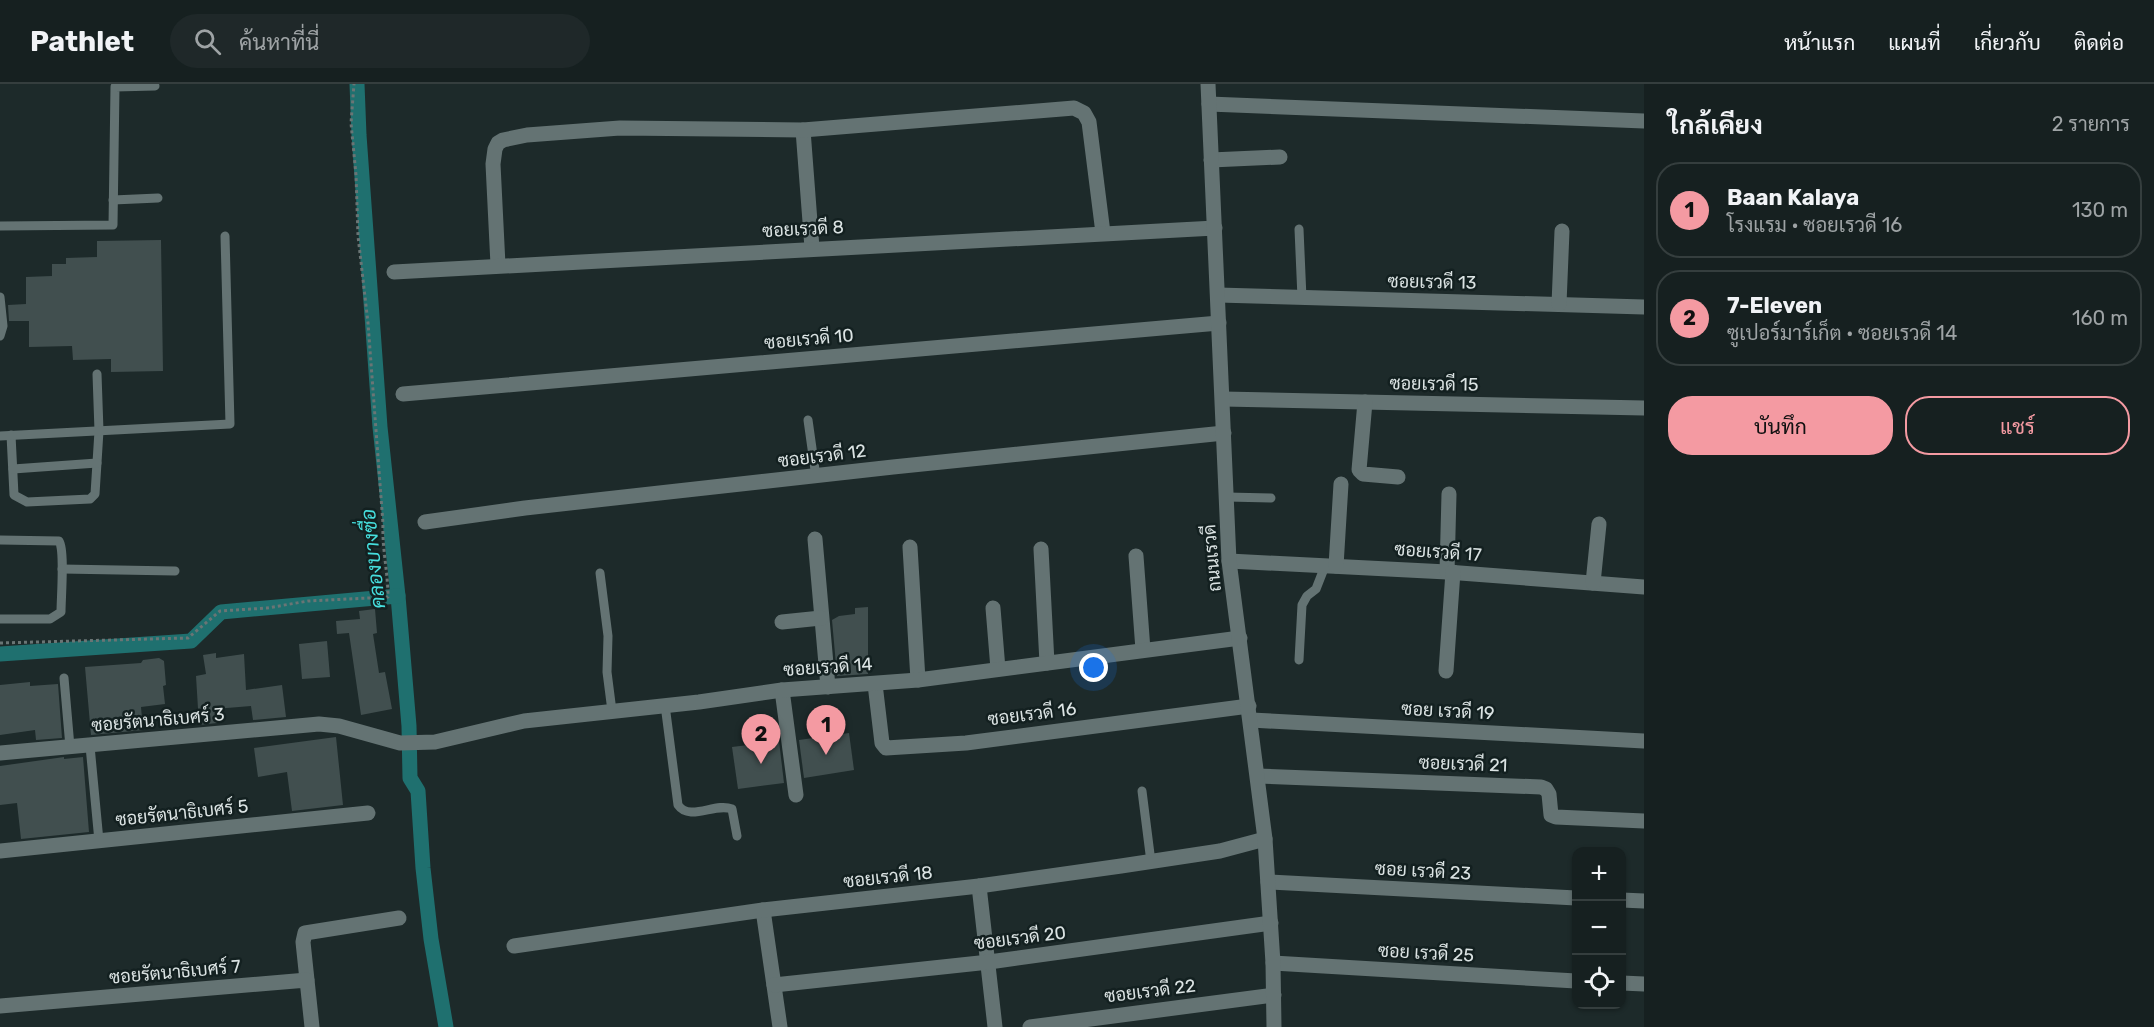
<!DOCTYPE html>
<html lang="th">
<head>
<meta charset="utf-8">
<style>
	:root { --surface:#162020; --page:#1f2829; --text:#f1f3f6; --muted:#9ea3a5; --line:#353e3e; --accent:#f49aa2 }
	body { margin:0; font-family:Rubik,Sarabun,sans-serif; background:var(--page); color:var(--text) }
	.controls { position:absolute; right:18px; bottom:18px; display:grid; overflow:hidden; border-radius:12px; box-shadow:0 2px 4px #0004 }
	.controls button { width:54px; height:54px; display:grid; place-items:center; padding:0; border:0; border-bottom:2px solid var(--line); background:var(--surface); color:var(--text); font:30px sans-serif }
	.you { position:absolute; left:1094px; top:584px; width:21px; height:21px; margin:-15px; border:4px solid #fff; border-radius:50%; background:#1a73e8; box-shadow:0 0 0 9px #1a73e833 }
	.badge { display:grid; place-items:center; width:39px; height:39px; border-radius:50%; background:var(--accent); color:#111; font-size:20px; font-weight:700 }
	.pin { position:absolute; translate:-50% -50px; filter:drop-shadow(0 2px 3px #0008) }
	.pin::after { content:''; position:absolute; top:32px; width:21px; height:18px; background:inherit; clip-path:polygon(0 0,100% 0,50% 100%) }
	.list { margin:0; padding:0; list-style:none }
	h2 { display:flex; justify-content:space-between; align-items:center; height:78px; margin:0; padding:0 24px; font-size:26px }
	h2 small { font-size:20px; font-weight:400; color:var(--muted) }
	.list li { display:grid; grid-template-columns:39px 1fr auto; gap:18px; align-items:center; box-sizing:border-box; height:96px; margin:0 12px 12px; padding:0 12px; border:2px solid var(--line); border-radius:24px }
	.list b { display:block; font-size:22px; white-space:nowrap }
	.list p { margin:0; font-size:20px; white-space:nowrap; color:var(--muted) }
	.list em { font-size:20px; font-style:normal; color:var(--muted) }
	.actions { display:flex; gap:12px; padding:18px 24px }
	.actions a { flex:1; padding:14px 0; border:2px solid var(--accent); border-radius:24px; text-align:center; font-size:21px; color:var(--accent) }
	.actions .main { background:var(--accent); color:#111 }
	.icon { flex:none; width:33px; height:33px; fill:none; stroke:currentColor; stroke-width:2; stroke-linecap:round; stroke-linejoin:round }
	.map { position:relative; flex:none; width:1644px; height:943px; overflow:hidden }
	header { display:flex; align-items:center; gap:36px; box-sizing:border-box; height:84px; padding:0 30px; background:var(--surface); border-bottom:2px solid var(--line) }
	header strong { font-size:28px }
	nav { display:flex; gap:33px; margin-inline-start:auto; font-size:21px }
	.search { width:420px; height:54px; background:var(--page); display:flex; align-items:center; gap:15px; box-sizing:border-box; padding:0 21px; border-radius:33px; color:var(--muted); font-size:22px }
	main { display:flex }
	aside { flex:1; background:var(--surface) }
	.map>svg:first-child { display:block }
</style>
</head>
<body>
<header>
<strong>Pathlet</strong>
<div class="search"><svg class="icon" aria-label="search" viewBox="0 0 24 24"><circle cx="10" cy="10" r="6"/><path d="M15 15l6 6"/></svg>ค้นหาที่นี่</div>
<nav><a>หน้าแรก</a><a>แผนที่</a><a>เกี่ยวกับ</a><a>ติดต่อ</a></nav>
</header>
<main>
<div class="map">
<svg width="1644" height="943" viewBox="0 0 1644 943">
	<rect width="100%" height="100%" fill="#1d2a2a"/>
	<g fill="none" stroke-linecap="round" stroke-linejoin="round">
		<g stroke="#1f706f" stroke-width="15">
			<polyline points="357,0 359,51 380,343 398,512 409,642 410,694 418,707 423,784 431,855 446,943"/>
			<polyline points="0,570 191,557 221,528 398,512"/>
		</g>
	</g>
	<g fill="#414f4f">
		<polygon points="161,156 163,287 111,288 111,275 73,276 72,262 29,263 29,237 9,237 8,221 26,220 26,193 52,192 52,180 66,180 66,174 97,173 97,157"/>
		<polygon points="868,523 868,590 837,592 832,536 839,532 855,530 855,524"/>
		<polygon points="375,525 377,549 373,550 379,589 385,588 392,625 361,631 349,549 337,550 336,537 360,535 359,527"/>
		<polygon points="327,557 330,593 302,595 299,560"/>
		<polygon points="216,569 216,574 244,570 246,606 282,601 286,633 253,636 251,622 215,625 217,639 199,641 196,592 206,590 203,571"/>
		<polygon points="159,574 164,577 166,601 163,602 165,620 141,623 143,646 91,651 85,583 141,579 143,576"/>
		<polygon points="30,598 30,602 58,600 62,654 36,656 35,646 0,651 0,601"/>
		<polygon points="849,649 854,686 804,694 799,656"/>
		<polygon points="336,653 343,721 292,727 287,688 258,693 254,664"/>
		<polygon points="779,657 784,699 738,705 732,663"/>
		<polygon points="64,673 64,675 83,673 89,748 21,755 17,719 0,721 0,682"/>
	</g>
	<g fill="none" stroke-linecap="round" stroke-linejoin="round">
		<path stroke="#6a7575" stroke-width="3" stroke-dasharray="3 3" stroke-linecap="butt" d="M0,559L188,554L220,527L267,524L308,517L388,513C388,488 382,465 383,440L368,239L358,152L356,91L351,39L354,0"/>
		<g stroke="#647373" stroke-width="9">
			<polyline points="113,116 158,114"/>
			<polyline points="0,142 113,141 115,3 155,2"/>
			<polyline points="1299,145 1302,214"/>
			<polyline points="0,213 3,242 0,252"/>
			<polyline points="808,336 816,393"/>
			<polyline points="11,351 14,411 27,418 90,415 95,410 99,347 97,290"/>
			<polyline points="0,352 230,340 225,152"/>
			<polyline points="13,385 97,379"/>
			<polyline points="1227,413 1271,414"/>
			<path d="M0,456L59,457C65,466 61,514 61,528L50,535H0"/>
			<polyline points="62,485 175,487"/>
			<polyline points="600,489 608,552 607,588 612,627"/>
			<polyline points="1299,576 1302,521 1307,512 1316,505 1325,482"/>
			<polyline points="64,594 70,663"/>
			<path d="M665,621L678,721C690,738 715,718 732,725L737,752"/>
			<polyline points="90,662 99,757"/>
			<polyline points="1142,707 1151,778"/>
		</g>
		<g stroke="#647373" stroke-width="15">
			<polyline points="1209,20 1644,37"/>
			<polyline points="803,46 812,164"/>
			<polyline points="1211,76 1280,73"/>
			<polyline points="498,181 493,80 495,65 498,59 503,56 527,51 620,44 803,46 1074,24 1084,29 1089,38 1103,149"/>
			<polyline points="394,188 1215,144"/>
			<polyline points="1218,211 1644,223"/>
			<polyline points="1559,220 1562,147"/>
			<polyline points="403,310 1219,239"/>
			<polyline points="1223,315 1644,324"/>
			<polyline points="1365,318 1359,386 1363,390 1398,393"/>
			<polyline points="425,438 525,424 893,383 1224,349"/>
			<polyline points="815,455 828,603"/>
			<polyline points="910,463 918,596"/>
			<polyline points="1041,465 1047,579"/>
			<polyline points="1136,472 1143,566"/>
			<polyline points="1229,477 1447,488 1644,503"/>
			<polyline points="1336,482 1341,400"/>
			<polyline points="1447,488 1449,410"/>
			<polyline points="1593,499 1599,440"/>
			<polyline points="993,524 998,585"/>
			<polyline points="782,538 821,534"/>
			<polyline points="1446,587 1453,488"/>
			<polyline points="875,600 882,659 886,664 966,659 1249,622"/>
			<polyline points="782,606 796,711"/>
			<polyline points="1251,636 1644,657"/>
			<polyline points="0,669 319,640 339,642 400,659 435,658 524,637 699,618 782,606 918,596 1240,554"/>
			<polyline points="1258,692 1541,703 1546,705 1549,710 1551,731 1556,733 1644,737"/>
			<polyline points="0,767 368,729"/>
			<polyline points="1268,798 1576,814"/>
			<polyline points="979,802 995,943"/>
			<polyline points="1622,816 1644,817"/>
			<polyline points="763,826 780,943"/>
			<polyline points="514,862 763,826 979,802 1121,782 1220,767 1265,755"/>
			<polyline points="1273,879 1576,897"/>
			<polyline points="307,896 303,858 305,849 399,834"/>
			<polyline points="1622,899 1644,900"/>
			<polyline points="774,901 989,878 1271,839"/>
			<polyline points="0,922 307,896 312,943"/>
			<polyline points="1030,943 1274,911"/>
		</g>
		<polyline stroke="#647373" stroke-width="15" points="1208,0 1229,477 1265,755 1273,879 1274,943"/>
	</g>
	<g text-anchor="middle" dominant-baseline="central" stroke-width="5" stroke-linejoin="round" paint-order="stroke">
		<g font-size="18" fill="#dbe3e3" stroke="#132020">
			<text transform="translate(803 145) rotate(-3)">ซอยเรวดี 8</text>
			<text transform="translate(1432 198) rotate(1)">ซอยเรวดี 13</text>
			<text transform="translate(809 255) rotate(-5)">ซอยเรวดี 10</text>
			<text transform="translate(1434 300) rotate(1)">ซอยเรวดี 15</text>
			<text transform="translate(822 372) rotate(-7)">ซอยเรวดี 12</text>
			<text transform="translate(1438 468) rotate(4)">ซอยเรวดี 17</text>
			<text transform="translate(1212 474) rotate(-95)">ถนนเรวดี</text>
			<text transform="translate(828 583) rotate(-4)">ซอยเรวดี 14</text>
			<text transform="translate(1448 627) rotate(3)">ซอย เรวดี 19</text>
			<text transform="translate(1032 630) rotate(-7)">ซอยเรวดี 16</text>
			<text transform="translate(158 636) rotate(-5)">ซอยรัตนาธิเบศร์ 3</text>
			<text transform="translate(1463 680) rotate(2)">ซอยเรวดี 21</text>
			<text transform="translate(182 729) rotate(-6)">ซอยรัตนาธิเบศร์ 5</text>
			<text transform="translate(1423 787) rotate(3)">ซอย เรวดี 23</text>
			<text transform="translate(888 793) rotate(-6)">ซอยเรวดี 18</text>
			<text transform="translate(1020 854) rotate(-7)">ซอยเรวดี 20</text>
			<text transform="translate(1426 869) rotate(3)">ซอย เรวดี 25</text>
			<text transform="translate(175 888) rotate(-5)">ซอยรัตนาธิเบศร์ 7</text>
			<text transform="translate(1150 907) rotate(-7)">ซอยเรวดี 22</text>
		</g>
		<g font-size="20" font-style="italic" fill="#46dedd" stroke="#132020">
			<text transform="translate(373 475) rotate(-96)">คลองบางซื่อ</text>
		</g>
	</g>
</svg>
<div class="controls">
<button>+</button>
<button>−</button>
<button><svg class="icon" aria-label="locate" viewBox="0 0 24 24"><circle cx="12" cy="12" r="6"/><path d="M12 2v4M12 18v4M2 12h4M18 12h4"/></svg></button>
</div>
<div class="you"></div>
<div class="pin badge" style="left:826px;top:671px">1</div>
<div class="pin badge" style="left:761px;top:680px">2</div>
</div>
<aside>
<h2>ใกล้เคียง<small>2 รายการ</small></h2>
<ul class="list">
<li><span class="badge">1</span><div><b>Baan Kalaya</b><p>โรงแรม · ซอยเรวดี 16</p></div><em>130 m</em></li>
<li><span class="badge">2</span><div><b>7-Eleven</b><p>ซูเปอร์มาร์เก็ต · ซอยเรวดี 14</p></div><em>160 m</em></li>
</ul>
<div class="actions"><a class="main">บันทึก</a><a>แชร์</a></div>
</aside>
</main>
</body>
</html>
